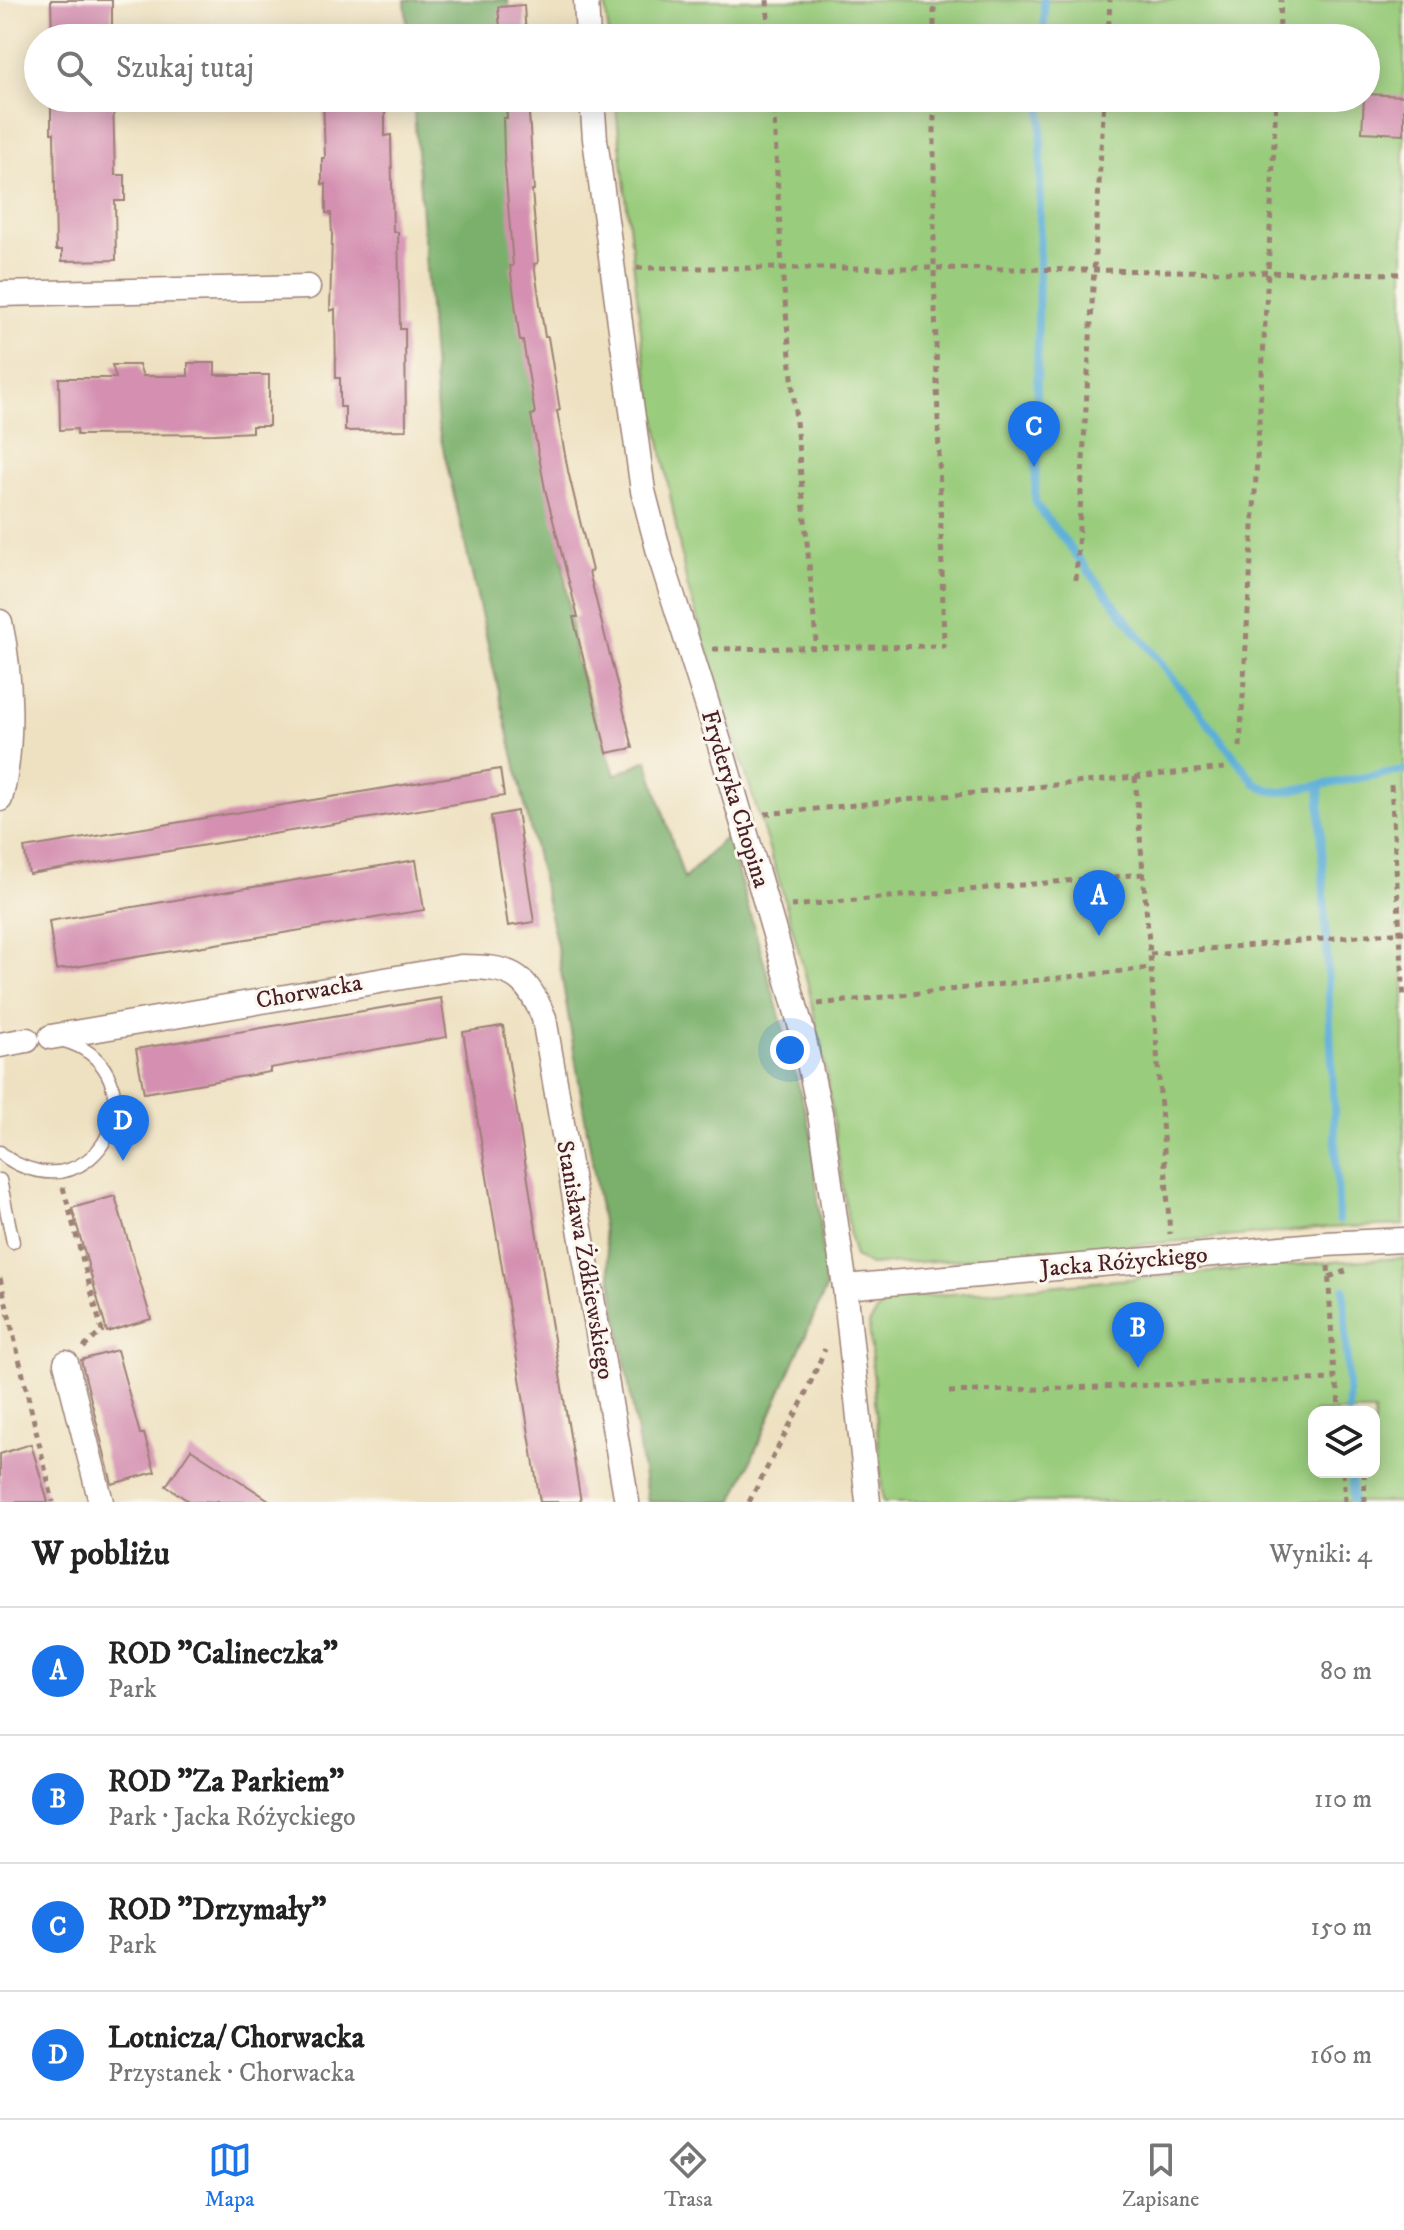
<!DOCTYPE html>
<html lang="pl">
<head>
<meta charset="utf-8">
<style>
	:root { --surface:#fff; --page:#f2f2f2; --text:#222; --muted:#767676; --line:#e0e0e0; --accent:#1a73e8 }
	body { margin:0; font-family:"IM FELL DW Pica",serif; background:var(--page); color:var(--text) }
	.controls { position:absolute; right:24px; bottom:24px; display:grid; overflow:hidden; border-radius:16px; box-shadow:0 4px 20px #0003 }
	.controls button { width:72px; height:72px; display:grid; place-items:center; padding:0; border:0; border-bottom:2px solid var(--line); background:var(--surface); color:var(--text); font:40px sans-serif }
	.you { position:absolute; left:790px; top:1050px; width:28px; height:28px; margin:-20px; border:6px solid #fff; border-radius:50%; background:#1a73e8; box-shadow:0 0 0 12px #1a73e833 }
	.badge { display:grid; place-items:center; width:52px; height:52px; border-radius:50%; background:var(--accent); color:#fff; font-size:26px; font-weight:700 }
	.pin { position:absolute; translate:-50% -66px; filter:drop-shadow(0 2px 4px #0008) }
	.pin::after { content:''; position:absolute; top:42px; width:28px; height:24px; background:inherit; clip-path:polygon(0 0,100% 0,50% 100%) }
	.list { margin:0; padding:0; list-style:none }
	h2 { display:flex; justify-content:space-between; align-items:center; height:104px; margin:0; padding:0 32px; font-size:34px }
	h2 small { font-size:26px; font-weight:400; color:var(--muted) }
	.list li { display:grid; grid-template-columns:52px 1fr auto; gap:24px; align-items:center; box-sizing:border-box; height:128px; padding:0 32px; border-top:2px solid var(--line) }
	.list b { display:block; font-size:30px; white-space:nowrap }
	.list p { margin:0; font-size:26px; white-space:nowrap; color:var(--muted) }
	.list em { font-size:26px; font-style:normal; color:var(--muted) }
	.icon { flex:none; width:44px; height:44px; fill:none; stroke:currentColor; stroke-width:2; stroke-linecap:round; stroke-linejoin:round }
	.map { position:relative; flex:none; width:1404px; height:1502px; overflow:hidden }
	.search { position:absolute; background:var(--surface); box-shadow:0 4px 20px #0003; left:24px; right:24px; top:24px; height:88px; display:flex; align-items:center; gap:20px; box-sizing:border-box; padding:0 28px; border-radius:44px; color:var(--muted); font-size:30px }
	.sheet { height:616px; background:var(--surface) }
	nav { display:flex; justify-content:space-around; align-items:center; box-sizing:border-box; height:112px; border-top:2px solid var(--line); background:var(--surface); font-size:22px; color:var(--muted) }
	nav a { display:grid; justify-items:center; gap:4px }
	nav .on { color:var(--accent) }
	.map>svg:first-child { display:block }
</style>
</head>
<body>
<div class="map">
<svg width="1404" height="1502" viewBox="0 0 1404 1502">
	<rect width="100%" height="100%" fill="#fbf7ec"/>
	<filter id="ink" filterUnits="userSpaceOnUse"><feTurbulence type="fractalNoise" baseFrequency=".0125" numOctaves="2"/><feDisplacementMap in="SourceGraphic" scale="16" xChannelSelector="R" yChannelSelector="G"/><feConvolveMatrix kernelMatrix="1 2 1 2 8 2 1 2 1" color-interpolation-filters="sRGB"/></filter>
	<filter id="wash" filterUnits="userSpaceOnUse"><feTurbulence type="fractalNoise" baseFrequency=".006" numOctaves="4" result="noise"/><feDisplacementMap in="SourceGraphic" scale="32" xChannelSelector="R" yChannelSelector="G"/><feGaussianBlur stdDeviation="1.8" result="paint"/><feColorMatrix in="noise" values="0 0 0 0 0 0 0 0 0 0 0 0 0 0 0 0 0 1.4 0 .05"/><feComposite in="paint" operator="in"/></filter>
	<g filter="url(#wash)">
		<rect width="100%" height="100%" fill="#eee1c1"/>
		<g fill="#99cc7c" stroke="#727654" stroke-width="2" fill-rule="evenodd">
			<polygon points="605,0 1404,0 1404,1225 1328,1228 1014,1256 870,1265 855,1257 850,1237 827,1076 808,985 781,887 687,585 643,350 615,98 1366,98 1366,38 609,38"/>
			<path d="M1404,1258V1502H883L869,1324L878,1310L893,1299L1328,1262ZM1374,1412V1472H1314V1412Z"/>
		</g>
		<g fill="#7ab06c" stroke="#62684c" stroke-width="2">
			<polygon points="405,0 508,0 511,38 408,38"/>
			<polygon points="413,98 516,98 538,374 576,660 615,775 647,760 684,879 727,836 779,1013 812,1136 826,1288 733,1502 648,1502 556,941 438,426"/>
		</g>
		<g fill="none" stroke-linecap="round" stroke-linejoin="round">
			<g stroke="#5dafd8" stroke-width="8">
				<polyline points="1044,38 1044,0"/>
				<polyline points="1042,98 1035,503 1256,784 1272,791 1282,792 1404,770"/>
				<polyline points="1319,785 1339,1220"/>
				<polyline points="1344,1289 1349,1412"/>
				<polyline points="1351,1472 1353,1502"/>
			</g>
		</g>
		<g id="blocks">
			<g fill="#d48fb1">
				<polygon points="51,0 112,0 112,38 52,38"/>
				<polygon points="524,5 526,38 501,38 498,7"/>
				<polygon points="1366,94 1404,96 1404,134 1362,132 1364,98 1366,98"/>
				<polygon points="53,98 113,98 115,175 125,175 125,201 115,201 116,260 62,261 62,250 56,250 54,133 51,133 51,103 53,102"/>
				<polygon points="323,98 385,98 385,136 391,135 393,232 398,232 400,329 405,329 406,430 345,431 345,407 340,407 340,378 336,378 335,309 330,311 332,235 331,213 326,213 326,184 322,184 322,158 325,158"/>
				<polygon points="505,98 528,98 534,190 532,190 538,263 534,264 545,337 548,337 560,410 557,411 568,471 592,571 589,572 633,748 607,753 573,617 578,617 545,489 531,415 535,414 523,341 520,341 510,266 513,266 504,155 503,118 507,118"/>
				<polygon points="188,363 215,363 215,375 269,375 269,426 252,426 252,432 215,434 77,435 77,429 60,430 59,378 116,378 112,365 139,365 143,376 188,376"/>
				<polygon points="500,769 504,796 29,874 24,848"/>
				<polygon points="517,811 534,922 508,926 491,816"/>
				<polygon points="416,860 424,910 56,970 49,921"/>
				<polygon points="441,998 447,1037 270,1068 270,1072 144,1093 136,1049"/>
				<polygon points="503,1026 548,1303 581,1502 540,1502 509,1310 463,1032"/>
				<polygon points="115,1196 151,1319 107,1332 72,1208"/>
				<polygon points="117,1350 140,1434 144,1434 155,1472 112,1484 81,1360"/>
				<polygon points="31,1444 48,1502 0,1502 0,1454"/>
				<polygon points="191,1449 211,1462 272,1502 190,1502 166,1486"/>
			</g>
		</g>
	</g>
	<g filter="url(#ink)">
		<use href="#blocks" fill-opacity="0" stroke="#9c8076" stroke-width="2"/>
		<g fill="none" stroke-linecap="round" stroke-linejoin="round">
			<g stroke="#9c8076" stroke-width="15">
				<g id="lane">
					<path d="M0,1152C10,1162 24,1168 38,1171C116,1186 150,1065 64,1041"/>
					<polyline points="0,1180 13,1242"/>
				</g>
			</g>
			<g stroke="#9c8076" stroke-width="27">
				<g id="street">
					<polyline points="586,0 588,38"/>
					<polyline points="592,98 595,139 643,491 660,556 720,745 776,938 802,1031 820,1113 845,1287 868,1502"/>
					<polyline points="0,294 308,287"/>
					<path d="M0,622C11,673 14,747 0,799"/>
					<path d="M51,1037L461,967C510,967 525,972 544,1018L627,1502"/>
					<polyline points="0,1045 27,1040"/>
					<polyline points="845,1287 1326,1244 1404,1240"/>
					<polyline points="66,1363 101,1502"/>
				</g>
			</g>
			<g stroke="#9c8076" stroke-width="5" stroke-dasharray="6 6" stroke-linecap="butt">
				<polyline points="767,0 769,38"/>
				<polyline points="934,38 934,0"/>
				<polyline points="1108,38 1110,0"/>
				<polyline points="1279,38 1281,0"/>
				<polyline points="773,98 782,268 816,641"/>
				<polyline points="637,268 934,268 1404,274"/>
				<polyline points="1076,580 1104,98"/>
				<polyline points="713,649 944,646 934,268 934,98"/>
				<polyline points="1240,747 1268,272 1276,98"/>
				<polyline points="1135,777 1150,954 1170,1234"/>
				<polyline points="1391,785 1404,1000"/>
				<polyline points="765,814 1225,768"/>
				<polyline points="791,906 1143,874"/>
				<polyline points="1150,954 1404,932"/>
				<polyline points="818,1004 1151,968"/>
				<polyline points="63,1187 102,1331 83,1348"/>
				<polyline points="1328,1266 1334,1379 1338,1390 1339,1412"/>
				<polyline points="1329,1277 1351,1269"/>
				<polyline points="0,1278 53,1502"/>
				<polyline points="949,1392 1334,1379"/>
				<polyline points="1343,1472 1345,1502"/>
				<polyline points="1364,1472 1365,1502"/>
				<polyline points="749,1502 803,1400 825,1349"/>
			</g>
			<use href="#lane" stroke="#fff" stroke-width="12"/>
			<use href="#street" stroke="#fff" stroke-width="24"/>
		</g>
	</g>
	<g text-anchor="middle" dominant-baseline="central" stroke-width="6" stroke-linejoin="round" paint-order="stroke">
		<g font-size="24" fill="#4a1f2b" stroke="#fbf7ec">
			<text transform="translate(735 799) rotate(73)">Fryderyka Chopina</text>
			<text transform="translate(309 992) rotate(-10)">Chorwacka</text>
			<text transform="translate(585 1260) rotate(80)">Stanisława Żółkiewskiego</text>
			<text transform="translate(1124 1262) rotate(-5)">Jacka Różyckiego</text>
		</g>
	</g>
</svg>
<div class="controls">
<button><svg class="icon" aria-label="layers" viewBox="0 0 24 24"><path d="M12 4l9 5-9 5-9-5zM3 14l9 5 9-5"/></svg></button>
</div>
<div class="you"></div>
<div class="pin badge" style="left:1099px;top:936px">A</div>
<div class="pin badge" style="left:1138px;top:1368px">B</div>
<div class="pin badge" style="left:1034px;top:467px">C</div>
<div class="pin badge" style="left:123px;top:1161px">D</div>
<div class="search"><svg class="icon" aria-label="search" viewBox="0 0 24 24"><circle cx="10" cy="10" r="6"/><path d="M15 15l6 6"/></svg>Szukaj tutaj</div>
</div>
<section class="sheet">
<h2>W pobliżu<small>Wyniki: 4</small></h2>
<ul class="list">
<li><span class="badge">A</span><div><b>ROD &quot;Calineczka&quot;</b><p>Park</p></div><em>80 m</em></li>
<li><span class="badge">B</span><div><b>ROD &quot;Za Parkiem&quot;</b><p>Park · Jacka Różyckiego</p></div><em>110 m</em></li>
<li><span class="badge">C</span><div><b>ROD &quot;Drzymały&quot;</b><p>Park</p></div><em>150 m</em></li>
<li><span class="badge">D</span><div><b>Lotnicza/ Chorwacka</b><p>Przystanek · Chorwacka</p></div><em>160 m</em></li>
</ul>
</section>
<nav>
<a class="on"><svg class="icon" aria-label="map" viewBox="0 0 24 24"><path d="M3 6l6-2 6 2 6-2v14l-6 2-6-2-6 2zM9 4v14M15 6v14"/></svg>Mapa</a>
<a><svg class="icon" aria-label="directions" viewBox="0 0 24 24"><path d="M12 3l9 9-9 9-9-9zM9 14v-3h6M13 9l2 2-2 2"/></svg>Trasa</a>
<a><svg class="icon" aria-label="saved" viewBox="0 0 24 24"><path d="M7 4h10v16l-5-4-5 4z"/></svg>Zapisane</a>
</nav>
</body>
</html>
